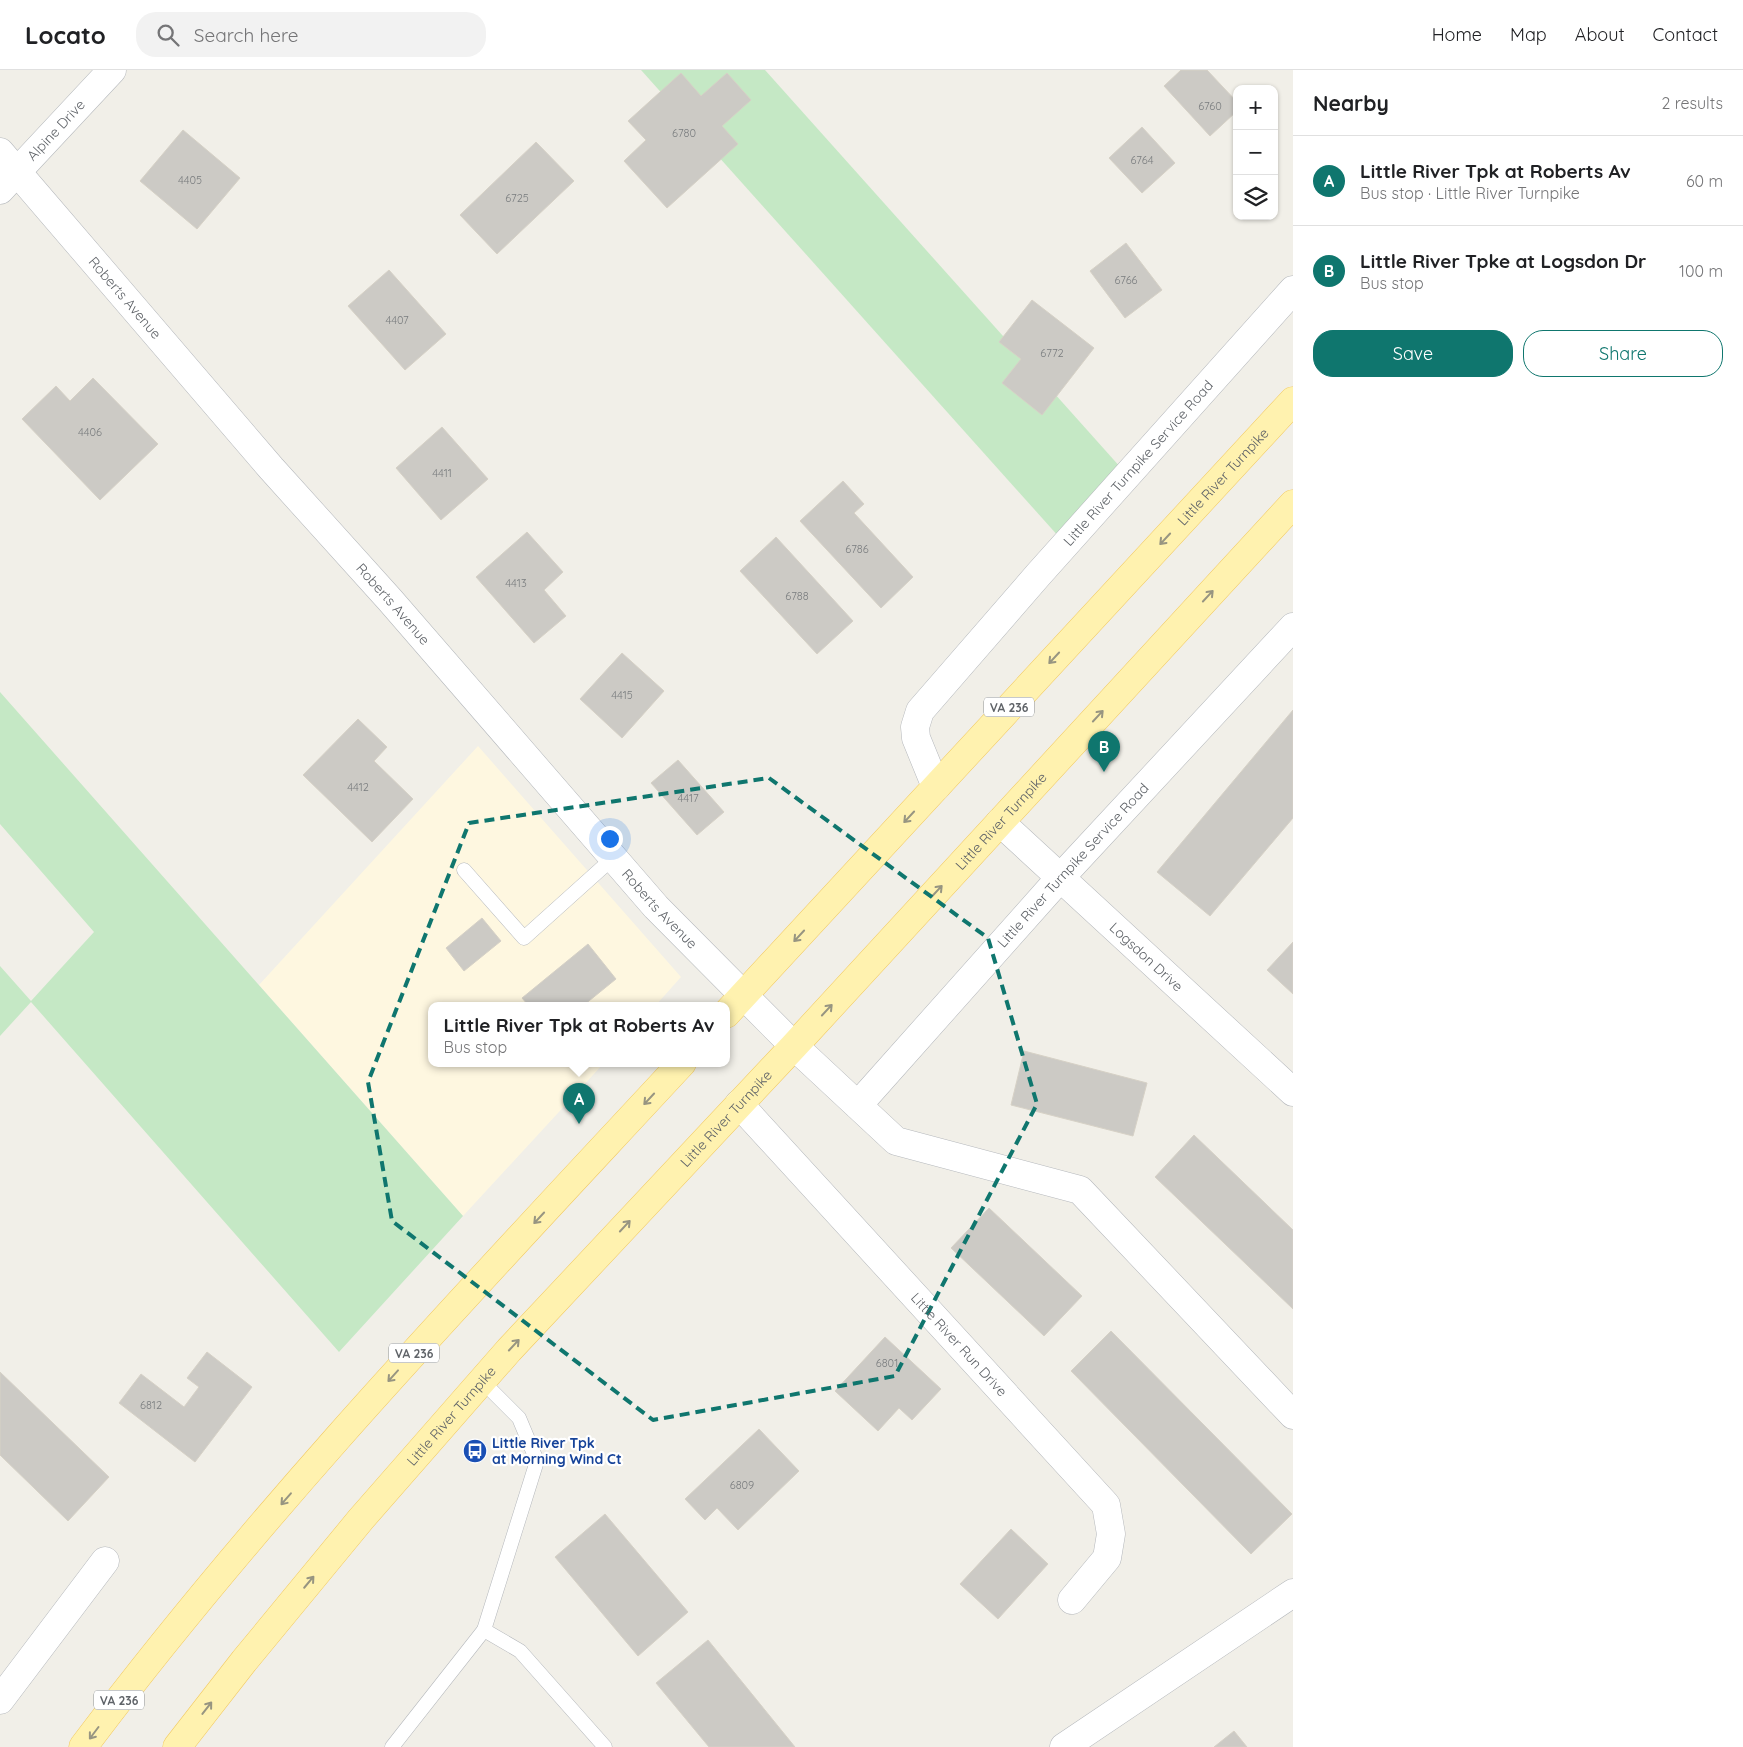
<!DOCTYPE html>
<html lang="en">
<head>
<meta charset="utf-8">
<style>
	:root { --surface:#fff; --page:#f2f2f2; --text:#202124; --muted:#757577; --line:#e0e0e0; --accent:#0f766e }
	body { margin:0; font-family:Quicksand,sans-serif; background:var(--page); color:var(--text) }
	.controls { position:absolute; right:15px; top:15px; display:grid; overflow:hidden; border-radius:10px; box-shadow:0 1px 4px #0004 }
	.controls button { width:45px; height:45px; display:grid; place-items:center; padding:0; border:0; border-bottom:1px solid var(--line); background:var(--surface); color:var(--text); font:25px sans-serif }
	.you { position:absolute; left:609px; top:768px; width:18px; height:18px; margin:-12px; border:4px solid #fff; border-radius:50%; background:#1a73e8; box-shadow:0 0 0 8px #1a73e833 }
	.badge { display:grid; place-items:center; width:32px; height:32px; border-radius:50%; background:var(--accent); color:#fff; font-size:16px; font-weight:700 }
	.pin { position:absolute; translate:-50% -41px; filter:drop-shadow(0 1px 2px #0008) }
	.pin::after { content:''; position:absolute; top:26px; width:18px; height:15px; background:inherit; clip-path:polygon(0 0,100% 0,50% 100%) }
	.popup { position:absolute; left:428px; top:932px; width:302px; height:65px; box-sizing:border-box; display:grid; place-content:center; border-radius:10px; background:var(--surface); filter:drop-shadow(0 1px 4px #0005); font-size:16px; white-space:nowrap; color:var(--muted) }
	.popup b { font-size:19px; color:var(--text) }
	.popup::after { content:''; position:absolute; left:50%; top:100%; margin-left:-10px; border:10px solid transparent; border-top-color:var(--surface) }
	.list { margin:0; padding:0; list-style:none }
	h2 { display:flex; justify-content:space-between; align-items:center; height:65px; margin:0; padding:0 20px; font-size:21px }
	h2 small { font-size:16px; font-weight:400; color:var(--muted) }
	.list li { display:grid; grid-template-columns:32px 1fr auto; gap:15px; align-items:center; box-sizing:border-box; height:90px; padding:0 20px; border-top:1px solid var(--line) }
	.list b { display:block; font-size:19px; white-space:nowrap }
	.list p { margin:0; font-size:16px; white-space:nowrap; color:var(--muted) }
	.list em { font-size:16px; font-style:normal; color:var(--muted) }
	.actions { display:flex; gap:10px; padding:15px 20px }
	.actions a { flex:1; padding:11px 0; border:1px solid var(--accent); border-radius:20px; text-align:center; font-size:18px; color:var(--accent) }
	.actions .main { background:var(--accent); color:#fff }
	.icon { flex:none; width:28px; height:28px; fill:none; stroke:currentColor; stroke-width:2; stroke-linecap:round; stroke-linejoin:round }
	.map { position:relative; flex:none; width:1293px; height:1677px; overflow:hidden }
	header { display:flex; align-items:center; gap:30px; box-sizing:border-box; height:70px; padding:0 25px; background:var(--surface); border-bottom:1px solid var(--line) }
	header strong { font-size:24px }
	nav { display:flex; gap:28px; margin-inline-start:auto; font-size:18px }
	.search { width:350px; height:45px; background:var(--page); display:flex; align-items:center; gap:12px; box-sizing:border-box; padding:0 18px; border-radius:20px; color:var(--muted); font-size:19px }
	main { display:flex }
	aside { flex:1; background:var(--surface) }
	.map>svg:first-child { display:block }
</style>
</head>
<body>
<header>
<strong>Locato</strong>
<div class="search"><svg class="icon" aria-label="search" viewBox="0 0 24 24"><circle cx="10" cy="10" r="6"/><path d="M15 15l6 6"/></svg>Search here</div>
<nav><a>Home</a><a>Map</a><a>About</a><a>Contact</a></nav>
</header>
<main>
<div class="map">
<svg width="1293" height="1677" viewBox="0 0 1293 1677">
	<rect width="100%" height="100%" fill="#f1efe8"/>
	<polygon fill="#fef7e0" points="478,676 681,907 656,935 432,935 432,993 604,993 463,1146 259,915"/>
	<g fill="#c5e8c5">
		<polygon points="641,0 765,0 1130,408 1068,477"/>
		<polygon points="0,622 463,1146 339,1282 31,932 0,966 0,896 31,931 94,862 0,754"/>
	</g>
	<g fill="#cccac5" stroke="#d6d1c6">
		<polygon points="1181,0 1207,0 1237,32 1237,41 1210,66 1164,16"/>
		<polygon points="681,3 701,26 727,3 751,30 722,56 738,74 667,138 624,91 646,70 628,51"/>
		<polygon points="1142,57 1175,93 1142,123 1109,88"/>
		<polygon points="183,60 240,108 197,159 140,111"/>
		<polygon points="536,72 574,111 497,184 460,145"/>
		<polygon points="1126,173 1162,220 1125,248 1090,201"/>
		<polygon points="389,200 446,264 405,300 348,236"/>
		<polygon points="1032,230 1094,278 1042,345 1002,313 1021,289 999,272"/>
		<polygon points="93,308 158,374 100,430 22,349 56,316 70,331"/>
		<polygon points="442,357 488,409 441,450 396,398"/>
		<polygon points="843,411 864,434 854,443 913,507 881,538 800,451"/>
		<polygon points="527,462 563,502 544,520 566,546 534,573 476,507"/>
		<polygon points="776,467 853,551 817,584 740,501"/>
		<polygon points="622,583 664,621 622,668 580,629"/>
		<polygon points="1293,640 1293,748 1210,846 1157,802"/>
		<polygon points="358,649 387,677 374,691 413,729 372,772 303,705"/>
		<polygon points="678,690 724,742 697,765 651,713"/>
		<polygon points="482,848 501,871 464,901 446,878"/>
		<polygon points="1293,872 1293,924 1267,900"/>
		<polygon points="588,874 616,909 584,935 528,935 522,928"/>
		<polygon points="1024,981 1147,1013 1133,1066 1011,1035"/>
		<polygon points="1194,1065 1293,1160 1293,1239 1155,1107"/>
		<polygon points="989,1138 1082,1226 1044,1266 951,1178"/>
		<polygon points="1111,1261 1292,1444 1251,1484 1071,1301"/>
		<polygon points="885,1267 941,1319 912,1350 899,1338 878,1361 835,1321"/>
		<polygon points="207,1282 252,1317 195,1392 119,1333 141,1304 184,1337 199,1317 187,1308"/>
		<polygon points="0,1302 109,1407 68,1451 0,1385"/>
		<polygon points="759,1359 799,1401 738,1460 717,1438 705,1450 685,1429"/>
		<polygon points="605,1444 688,1542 638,1586 555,1487"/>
		<polygon points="1011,1459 1048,1494 998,1549 960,1514"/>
		<polygon points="708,1570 795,1677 709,1677 656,1613"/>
		<polygon points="1234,1661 1247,1677 1214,1677"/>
	</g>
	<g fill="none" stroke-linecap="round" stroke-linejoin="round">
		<g stroke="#b5b8bc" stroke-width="15">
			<g id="lane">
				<polyline points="464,800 524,868 613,788"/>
				<polyline points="482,1311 519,1348 537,1391 484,1560"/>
				<polyline points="392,1677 484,1560 520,1581 605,1677"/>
			</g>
		</g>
		<g stroke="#b5b8bc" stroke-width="29">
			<g id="street">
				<path id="s1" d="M0,82L271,398L390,530L656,837L794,976L896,1071L1080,1120L1293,1345"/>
				<path id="s2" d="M0,120L112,0"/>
				<path id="s3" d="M936,717L916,668L915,657L920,641L1038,505L1293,220"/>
				<path id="s4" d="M1000,752L1293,1022"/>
				<path id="s5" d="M739,1034L1106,1435L1111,1464L1107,1488L1072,1530"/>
				<path id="s6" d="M858,1035L1060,808L1293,557"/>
				<polyline points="0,1630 105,1491"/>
				<polyline points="1064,1677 1293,1523"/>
			</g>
		</g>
		<g stroke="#f2c960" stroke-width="29">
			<g id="primary">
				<path id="s7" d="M726,944L1293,331"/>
				<path d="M83,1677C265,1435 476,1215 682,993"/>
				<path id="s8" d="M177,1677L244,1591L361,1449L509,1280L794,976L1293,434"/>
			</g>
		</g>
		<use href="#lane" stroke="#fff" stroke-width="14"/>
		<use href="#street" stroke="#fff" stroke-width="28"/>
		<use href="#primary" stroke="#fff2af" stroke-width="28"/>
	</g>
	<defs><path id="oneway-shaft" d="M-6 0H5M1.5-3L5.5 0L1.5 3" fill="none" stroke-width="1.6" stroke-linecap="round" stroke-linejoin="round" transform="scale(1.25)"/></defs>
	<g stroke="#979581">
		<use href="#oneway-shaft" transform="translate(1165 469) rotate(133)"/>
		<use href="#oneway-shaft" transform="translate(1208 526) rotate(-47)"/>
		<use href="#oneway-shaft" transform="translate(1054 588) rotate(133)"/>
		<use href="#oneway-shaft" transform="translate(1098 646) rotate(-47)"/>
		<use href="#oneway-shaft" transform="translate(909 747) rotate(133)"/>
		<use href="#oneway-shaft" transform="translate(937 821) rotate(-47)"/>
		<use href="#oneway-shaft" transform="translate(799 866) rotate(133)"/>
		<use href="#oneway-shaft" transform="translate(827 940) rotate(-47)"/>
		<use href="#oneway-shaft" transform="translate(649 1029) rotate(133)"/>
		<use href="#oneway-shaft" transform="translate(539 1148) rotate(133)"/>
		<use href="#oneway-shaft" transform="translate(625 1156) rotate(-47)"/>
		<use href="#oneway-shaft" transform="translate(514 1275) rotate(-47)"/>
		<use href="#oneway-shaft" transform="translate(393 1306) rotate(132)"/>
		<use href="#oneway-shaft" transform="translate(286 1429) rotate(131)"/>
		<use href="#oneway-shaft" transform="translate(309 1512) rotate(-50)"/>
		<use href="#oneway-shaft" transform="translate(207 1638) rotate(-52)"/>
		<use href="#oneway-shaft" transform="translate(94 1663) rotate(127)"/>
	</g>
	<path fill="none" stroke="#0f766e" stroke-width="4" stroke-dasharray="10 6" stroke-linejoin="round" d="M769,708L988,868L1037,1034L895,1306L653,1350L392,1151L368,1012L469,753Z"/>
	<defs>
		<g id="bus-disc" transform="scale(1.25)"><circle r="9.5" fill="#1a4fb4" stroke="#fff"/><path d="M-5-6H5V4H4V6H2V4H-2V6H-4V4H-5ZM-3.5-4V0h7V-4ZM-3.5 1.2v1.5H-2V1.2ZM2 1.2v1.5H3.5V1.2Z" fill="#fff"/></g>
	</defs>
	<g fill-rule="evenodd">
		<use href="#bus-disc" x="475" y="1381"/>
	</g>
	<g text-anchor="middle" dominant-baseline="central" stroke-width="4.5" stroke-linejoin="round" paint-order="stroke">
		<g font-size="11" fill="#7a7d7f">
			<text x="1210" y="36">6760</text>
			<text x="684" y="63">6780</text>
			<text x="1142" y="90">6764</text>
			<text x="190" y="110">4405</text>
			<text x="517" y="128">6725</text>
			<text x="1126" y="210">6766</text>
			<text x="397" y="250">4407</text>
			<text x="1052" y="283">6772</text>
			<text x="90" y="362">4406</text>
			<text x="442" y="403">4411</text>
			<text x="857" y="479">6786</text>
			<text x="516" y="513">4413</text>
			<text x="797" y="526">6788</text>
			<text x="622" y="625">4415</text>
			<text x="358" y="717">4412</text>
			<text x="688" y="728">4417</text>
			<text x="887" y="1293">6801</text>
			<text x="151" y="1335">6812</text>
			<text x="742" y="1415">6809</text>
		</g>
		<g fill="#fff" stroke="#8f9295" stroke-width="1">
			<rect x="984" y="627.5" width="50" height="19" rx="4"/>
			<rect x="389" y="1273.5" width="50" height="19" rx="4"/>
			<rect x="94" y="1620.5" width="50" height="19" rx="4"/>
		</g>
		<g font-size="12" font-weight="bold" fill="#5f6368">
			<text x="1009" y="637">VA 236</text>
			<text x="414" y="1283">VA 236</text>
			<text x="119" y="1630">VA 236</text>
		</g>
		<g font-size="14" fill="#5f6368" stroke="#fff">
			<text stroke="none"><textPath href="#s2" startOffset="82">Alpine Drive</textPath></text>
			<text stroke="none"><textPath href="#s1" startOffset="192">Roberts Avenue</textPath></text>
			<text stroke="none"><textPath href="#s3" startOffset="411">Little River Turnpike Service Road</textPath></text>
			<text stroke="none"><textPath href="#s7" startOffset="732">Little River Turnpike</textPath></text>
			<text stroke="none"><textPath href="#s1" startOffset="599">Roberts Avenue</textPath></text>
			<text stroke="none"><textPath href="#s8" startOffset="1240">Little River Turnpike</textPath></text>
			<text stroke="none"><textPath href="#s6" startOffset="322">Little River Turnpike Service Road</textPath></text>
			<text stroke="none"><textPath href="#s1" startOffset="1004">Roberts Avenue</textPath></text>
			<text stroke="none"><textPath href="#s4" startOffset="199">Logsdon Drive</textPath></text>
			<text stroke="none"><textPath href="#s8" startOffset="835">Little River Turnpike</textPath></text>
			<text stroke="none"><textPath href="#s5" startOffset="326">Little River Run Drive</textPath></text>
			<text stroke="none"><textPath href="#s8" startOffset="430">Little River Turnpike</textPath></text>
		</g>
		<g font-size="14" font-weight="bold" fill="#164399" stroke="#fff" text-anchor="start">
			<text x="492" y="1373">Little River Tpk<tspan x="492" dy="16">at Morning Wind Ct</tspan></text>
		</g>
	</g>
</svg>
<div class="controls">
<button>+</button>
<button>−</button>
<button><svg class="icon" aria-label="layers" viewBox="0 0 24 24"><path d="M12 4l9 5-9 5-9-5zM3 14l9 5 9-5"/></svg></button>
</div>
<div class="you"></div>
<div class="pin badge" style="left:579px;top:1054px">A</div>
<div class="popup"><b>Little River Tpk at Roberts Av</b>Bus stop</div>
<div class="pin badge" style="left:1104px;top:702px">B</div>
</div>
<aside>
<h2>Nearby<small>2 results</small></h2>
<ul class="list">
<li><span class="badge">A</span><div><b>Little River Tpk at Roberts Av</b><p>Bus stop · Little River Turnpike</p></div><em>60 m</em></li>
<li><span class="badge">B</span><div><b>Little River Tpke at Logsdon Dr</b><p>Bus stop</p></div><em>100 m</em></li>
</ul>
<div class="actions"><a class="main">Save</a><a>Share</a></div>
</aside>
</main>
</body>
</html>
